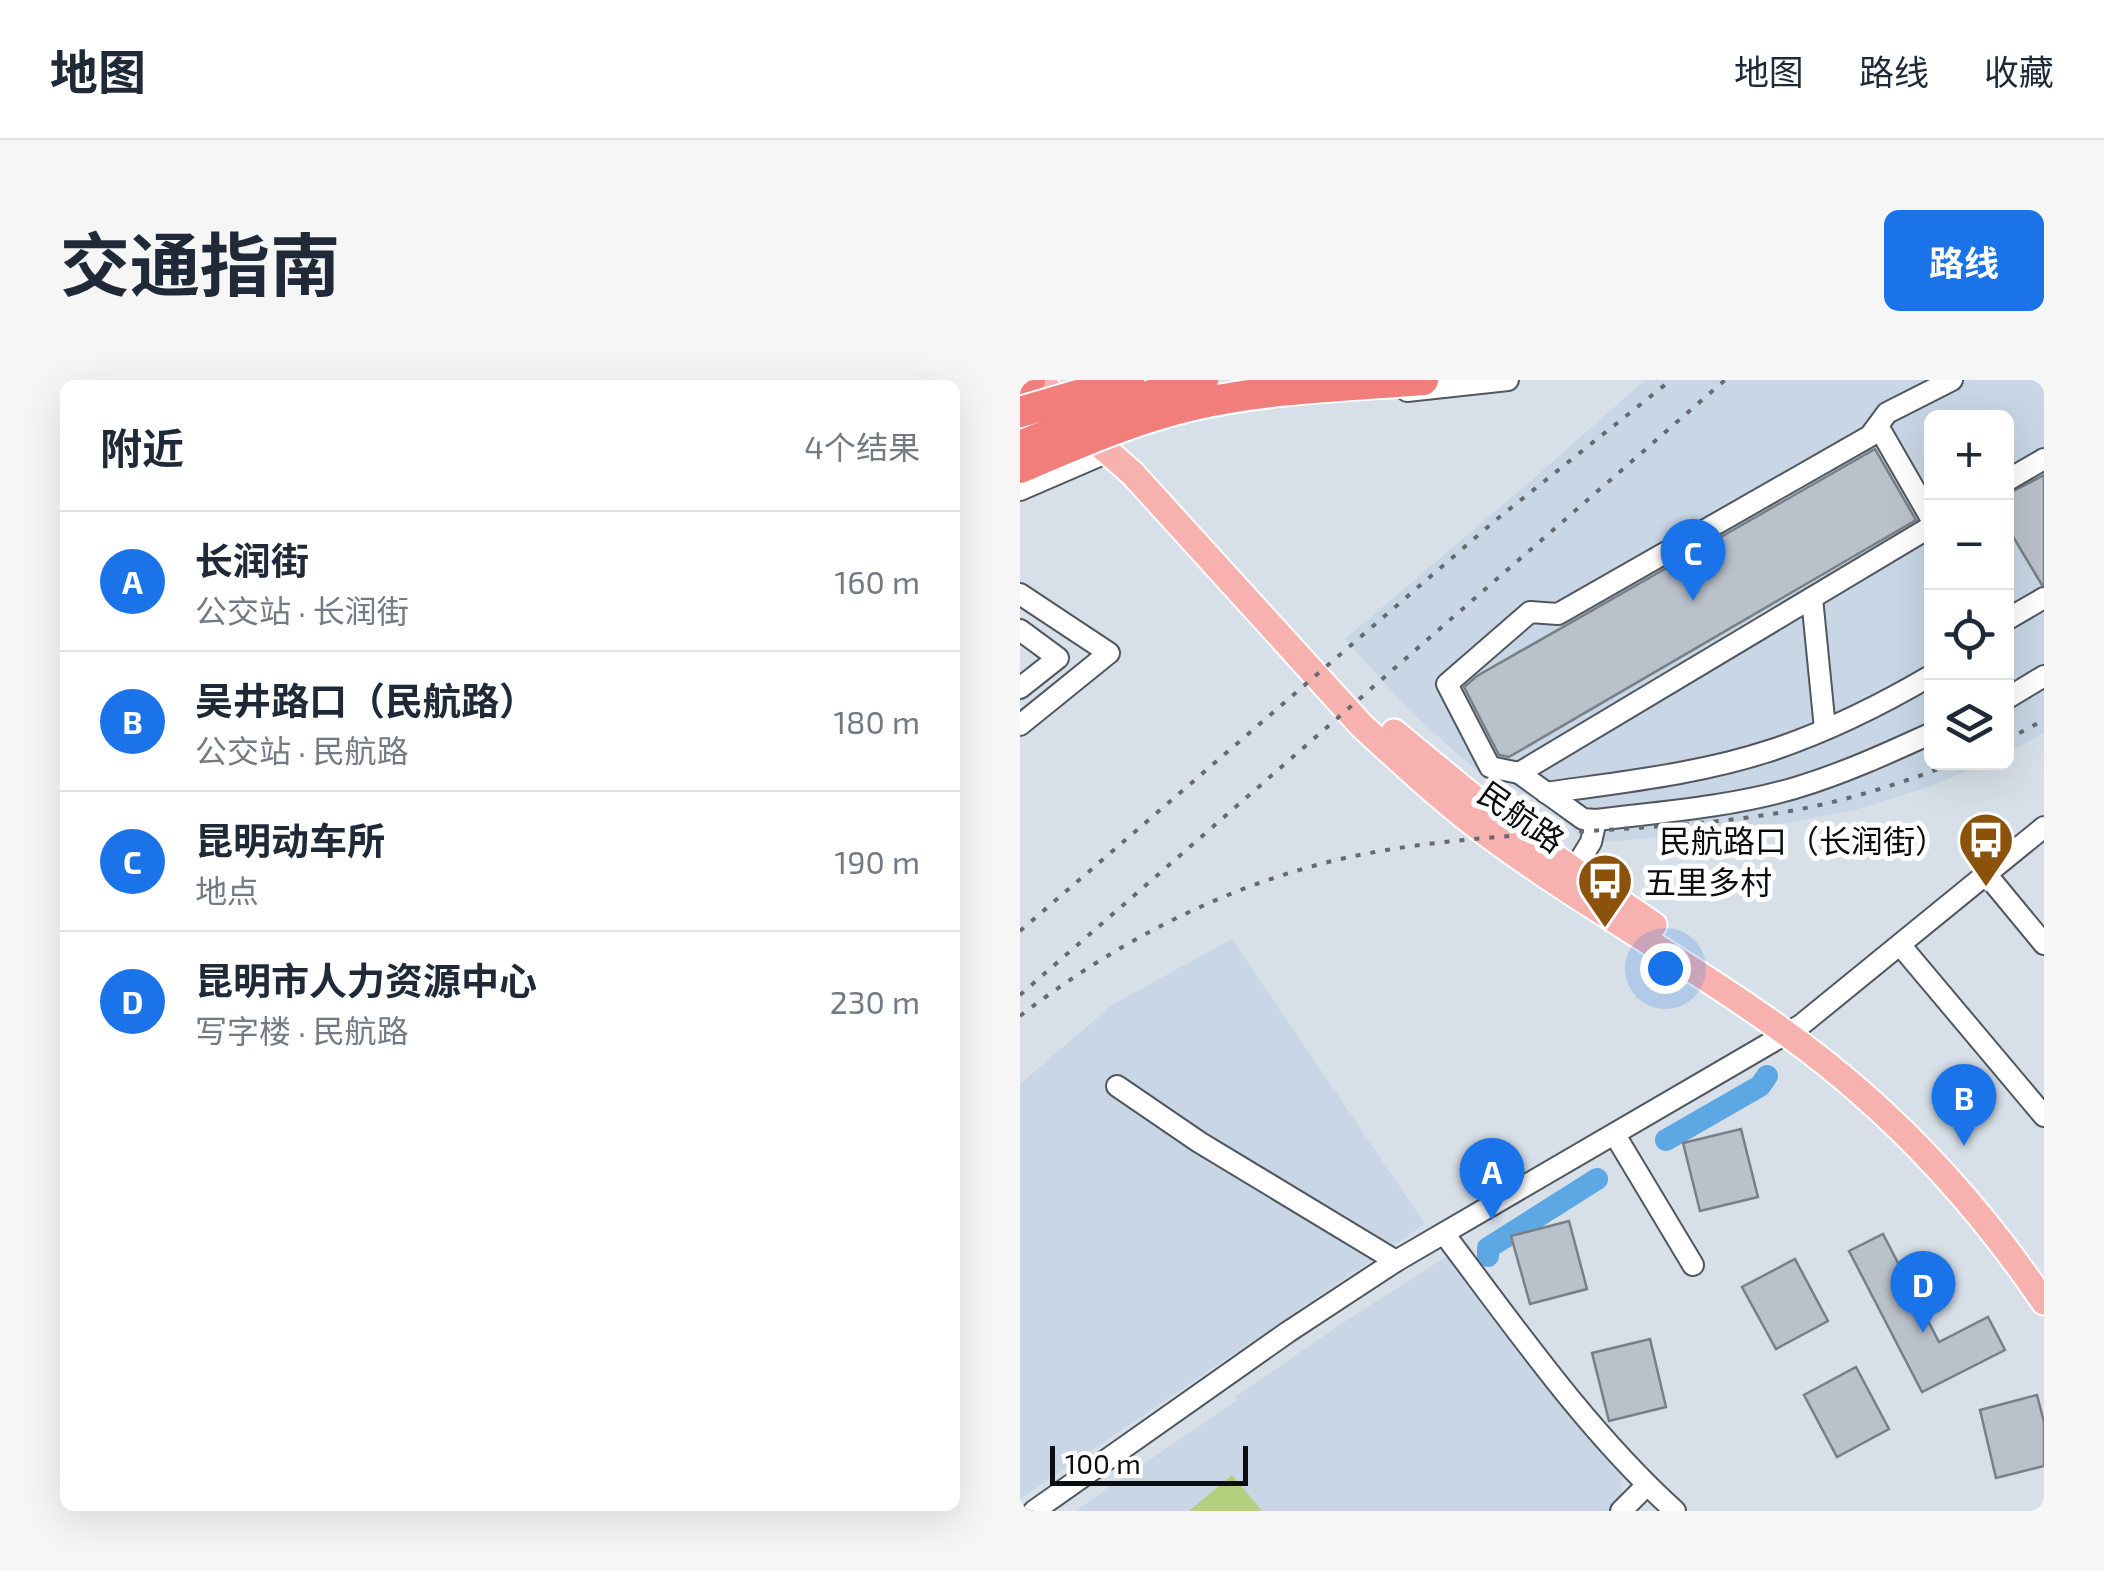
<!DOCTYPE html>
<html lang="zh">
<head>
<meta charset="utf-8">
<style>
	:root { --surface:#fff; --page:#f6f6f7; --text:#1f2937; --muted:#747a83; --line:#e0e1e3; --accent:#1a73e8 }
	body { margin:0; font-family:"Exo 2","Noto Sans SC",sans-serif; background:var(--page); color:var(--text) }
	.controls { position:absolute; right:30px; top:30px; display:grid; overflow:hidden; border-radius:15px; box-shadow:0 10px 40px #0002 }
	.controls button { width:90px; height:90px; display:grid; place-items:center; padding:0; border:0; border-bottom:2px solid var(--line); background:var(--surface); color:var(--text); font:50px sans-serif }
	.scale { position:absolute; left:30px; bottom:25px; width:198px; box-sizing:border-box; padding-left:10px; border:5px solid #0b0e11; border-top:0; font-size:28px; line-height:35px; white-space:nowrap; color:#0b0e11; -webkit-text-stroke:8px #fff; paint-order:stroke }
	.you { position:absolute; left:645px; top:588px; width:35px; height:35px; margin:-25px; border:8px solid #fff; border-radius:50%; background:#1a73e8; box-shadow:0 0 0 15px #1a73e833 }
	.badge { display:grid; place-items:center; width:65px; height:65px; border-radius:50%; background:var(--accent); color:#fff; font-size:32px; font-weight:700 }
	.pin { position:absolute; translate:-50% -82px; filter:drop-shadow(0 2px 5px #0008) }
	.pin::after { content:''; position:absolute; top:52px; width:35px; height:30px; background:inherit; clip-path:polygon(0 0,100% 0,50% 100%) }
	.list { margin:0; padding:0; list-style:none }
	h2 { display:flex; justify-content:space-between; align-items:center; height:130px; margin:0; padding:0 40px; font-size:42px }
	h2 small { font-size:32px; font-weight:400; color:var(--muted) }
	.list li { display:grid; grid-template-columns:65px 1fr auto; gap:30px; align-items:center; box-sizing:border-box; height:140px; padding:0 40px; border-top:2px solid var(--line) }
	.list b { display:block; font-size:38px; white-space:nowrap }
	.list p { margin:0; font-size:32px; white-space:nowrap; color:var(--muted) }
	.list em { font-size:32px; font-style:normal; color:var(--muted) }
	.icon { flex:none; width:55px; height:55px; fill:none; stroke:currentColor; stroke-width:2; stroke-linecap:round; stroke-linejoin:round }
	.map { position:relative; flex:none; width:1024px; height:1131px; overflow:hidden; border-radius:15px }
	header { display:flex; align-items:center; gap:60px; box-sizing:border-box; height:140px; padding:0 50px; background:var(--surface); border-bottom:2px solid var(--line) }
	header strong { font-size:48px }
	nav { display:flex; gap:55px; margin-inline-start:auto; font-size:35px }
	.intro { display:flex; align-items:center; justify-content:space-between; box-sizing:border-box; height:240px; padding:0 60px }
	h1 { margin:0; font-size:70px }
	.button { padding:25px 45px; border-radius:15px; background:var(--accent); color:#fff; font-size:35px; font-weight:700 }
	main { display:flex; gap:60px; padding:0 60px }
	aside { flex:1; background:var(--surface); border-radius:15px; box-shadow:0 10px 40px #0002 }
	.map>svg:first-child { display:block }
</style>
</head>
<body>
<header>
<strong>地图</strong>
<nav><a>地图</a><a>路线</a><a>收藏</a></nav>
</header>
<div class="intro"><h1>交通指南</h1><a class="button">路线</a></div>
<main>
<aside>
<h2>附近<small>4个结果</small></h2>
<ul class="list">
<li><span class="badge">A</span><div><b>长润街</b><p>公交站 · 长润街</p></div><em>160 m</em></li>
<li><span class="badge">B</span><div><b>吴井路口（民航路）</b><p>公交站 · 民航路</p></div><em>180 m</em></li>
<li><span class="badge">C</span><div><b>昆明动车所</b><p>地点</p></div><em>190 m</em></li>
<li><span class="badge">D</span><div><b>昆明市人力资源中心</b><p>写字楼 · 民航路</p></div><em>230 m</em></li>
</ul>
</aside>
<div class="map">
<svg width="1024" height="1131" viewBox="0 0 1024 1131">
	<rect width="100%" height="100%" fill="#d7e0e9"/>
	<g fill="#c8d6e5">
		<polygon points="625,0 1024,0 1024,353 987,373 986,38 912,38 912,382 965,383 909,407 835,430 743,447 587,462 563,461 528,424 464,396 442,378 389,330 325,259 512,100"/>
		<polygon points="212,559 405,844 0,1119 0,704 92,625"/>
		<polygon points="429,875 601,1091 602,1114 588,1131 55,1131 217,1020 215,1017 321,944"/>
	</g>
	<polygon fill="#b4cf7e" points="212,1095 242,1131 169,1131"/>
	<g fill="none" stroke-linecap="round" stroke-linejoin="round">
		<g stroke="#5da8e4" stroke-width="22">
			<polyline points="646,760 740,706 747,696"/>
			<polyline points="468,876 468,868 577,799"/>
		</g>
	</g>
	<g fill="#b9c1cb" stroke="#777f87" stroke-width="2.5">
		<polygon points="855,69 896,140 489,377 479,375 444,307 457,296"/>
		<polygon points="1024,95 1024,204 1022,205 986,145 986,115"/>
		<polygon points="721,749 738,817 680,831 663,763"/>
		<polygon points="549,841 567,909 510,924 491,856"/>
		<polygon points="863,854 919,962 968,937 985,970 902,1012 829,871"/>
		<polygon points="775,879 808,941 756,969 722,907"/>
		<polygon points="630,959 646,1027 589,1041 572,973"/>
		<polygon points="836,987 869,1049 817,1077 784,1015"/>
		<polygon points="1017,1015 1024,1042 1024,1086 976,1098 960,1030"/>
	</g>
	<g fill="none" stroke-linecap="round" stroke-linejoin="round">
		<g stroke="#50575f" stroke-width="24">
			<g id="minor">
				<polyline points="387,11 488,0"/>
				<polyline points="858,46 912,140"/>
				<polyline points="986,101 1024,79"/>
				<polyline points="0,110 88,72"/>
				<polyline points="0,214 89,273 0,345"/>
				<polyline points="792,218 805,349"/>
				<polyline points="986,240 1024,218"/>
				<polyline points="0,250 38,278 0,308"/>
				<polyline points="986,319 1024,296"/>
				<path d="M912,353C866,374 822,394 775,408C710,427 642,432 576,440L563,439L499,393L470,387L427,304L510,232L538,234L850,56L867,33L932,0"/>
				<polyline points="499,393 912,146"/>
				<path d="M526,413C602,402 680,394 752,370C809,351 861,325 912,295"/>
				<polyline points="554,490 571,462 576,440"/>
				<polyline points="967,495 1024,564"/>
				<polyline points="881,566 1024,736"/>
				<polyline points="97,706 179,762 376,881"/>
				<polyline points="595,755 673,885"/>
				<path d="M425,855C496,949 567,1051 655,1131"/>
				<polyline points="14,1131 268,952 376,881 781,645 1024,447"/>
				<polyline points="601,1131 627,1105"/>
			</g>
		</g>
		<g stroke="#fff" stroke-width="29">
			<g id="major">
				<path d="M20,0L72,58L112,93L341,345C382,383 422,420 467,454C588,544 726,612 840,712C911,774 971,844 1024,922"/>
				<polyline points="0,48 38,34"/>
				<polyline points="374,352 481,440 634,545"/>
			</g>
		</g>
		<g stroke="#fff" stroke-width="34">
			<polyline id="highway" points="0,3 10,0"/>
		</g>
		<use href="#minor" stroke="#fff" stroke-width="20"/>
		<use href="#major" stroke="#f7b2b0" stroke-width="25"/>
		<use href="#highway" stroke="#f17e7b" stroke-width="30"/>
		<g stroke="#656a70" stroke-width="4" stroke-dasharray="5 10" stroke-linecap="butt">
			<polyline points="986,360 1024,340"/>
			<polyline points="0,551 477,139 651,0"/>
			<polyline points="0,615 705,0"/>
			<path d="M0,636C96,562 206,505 325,478C471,446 623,457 770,431C827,421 882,403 937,382"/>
		</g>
		<g stroke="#fff" stroke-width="34" stroke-linecap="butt">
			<g id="highway-bridge">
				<polyline points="0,32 109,0"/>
				<polyline points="0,66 110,21 183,0"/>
				<path d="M0,88C57,64 113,39 174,25C249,8 326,6 403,0"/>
			</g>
		</g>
		<use href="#highway-bridge" stroke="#f17e7b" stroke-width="30"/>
	</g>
	<defs>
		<g id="bus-pin" transform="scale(2.875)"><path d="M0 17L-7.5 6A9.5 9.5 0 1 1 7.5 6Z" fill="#8c520c" stroke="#fff"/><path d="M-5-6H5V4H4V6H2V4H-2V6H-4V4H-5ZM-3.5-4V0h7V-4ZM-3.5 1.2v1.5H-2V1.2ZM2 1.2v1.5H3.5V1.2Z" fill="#fff"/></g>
	</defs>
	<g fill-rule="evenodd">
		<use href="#bus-pin" x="966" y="460"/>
		<use href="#bus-pin" x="585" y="501"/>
	</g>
	<g text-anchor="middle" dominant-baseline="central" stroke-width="10" stroke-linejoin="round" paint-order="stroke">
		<g font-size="32" fill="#0b0e11" stroke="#fff">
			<text transform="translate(502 436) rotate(35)">民航路</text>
		</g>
		<g font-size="32" fill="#0b0e11" stroke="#fff" text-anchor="end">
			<text x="927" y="460">民航路口（长润街）</text>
			<text x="624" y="501" text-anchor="start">五里多村</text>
		</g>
	</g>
</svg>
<div class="controls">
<button>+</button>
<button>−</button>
<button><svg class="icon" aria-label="locate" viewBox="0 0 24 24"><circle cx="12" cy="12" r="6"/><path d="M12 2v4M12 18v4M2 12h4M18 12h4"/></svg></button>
<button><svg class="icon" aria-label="layers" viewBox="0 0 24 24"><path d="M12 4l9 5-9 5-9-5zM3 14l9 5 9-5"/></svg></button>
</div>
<div class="scale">100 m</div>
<div class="you"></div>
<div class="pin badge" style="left:472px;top:840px">A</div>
<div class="pin badge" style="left:944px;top:766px">B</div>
<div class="pin badge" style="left:673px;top:221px">C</div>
<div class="pin badge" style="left:903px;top:953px">D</div>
</div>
</main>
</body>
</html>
